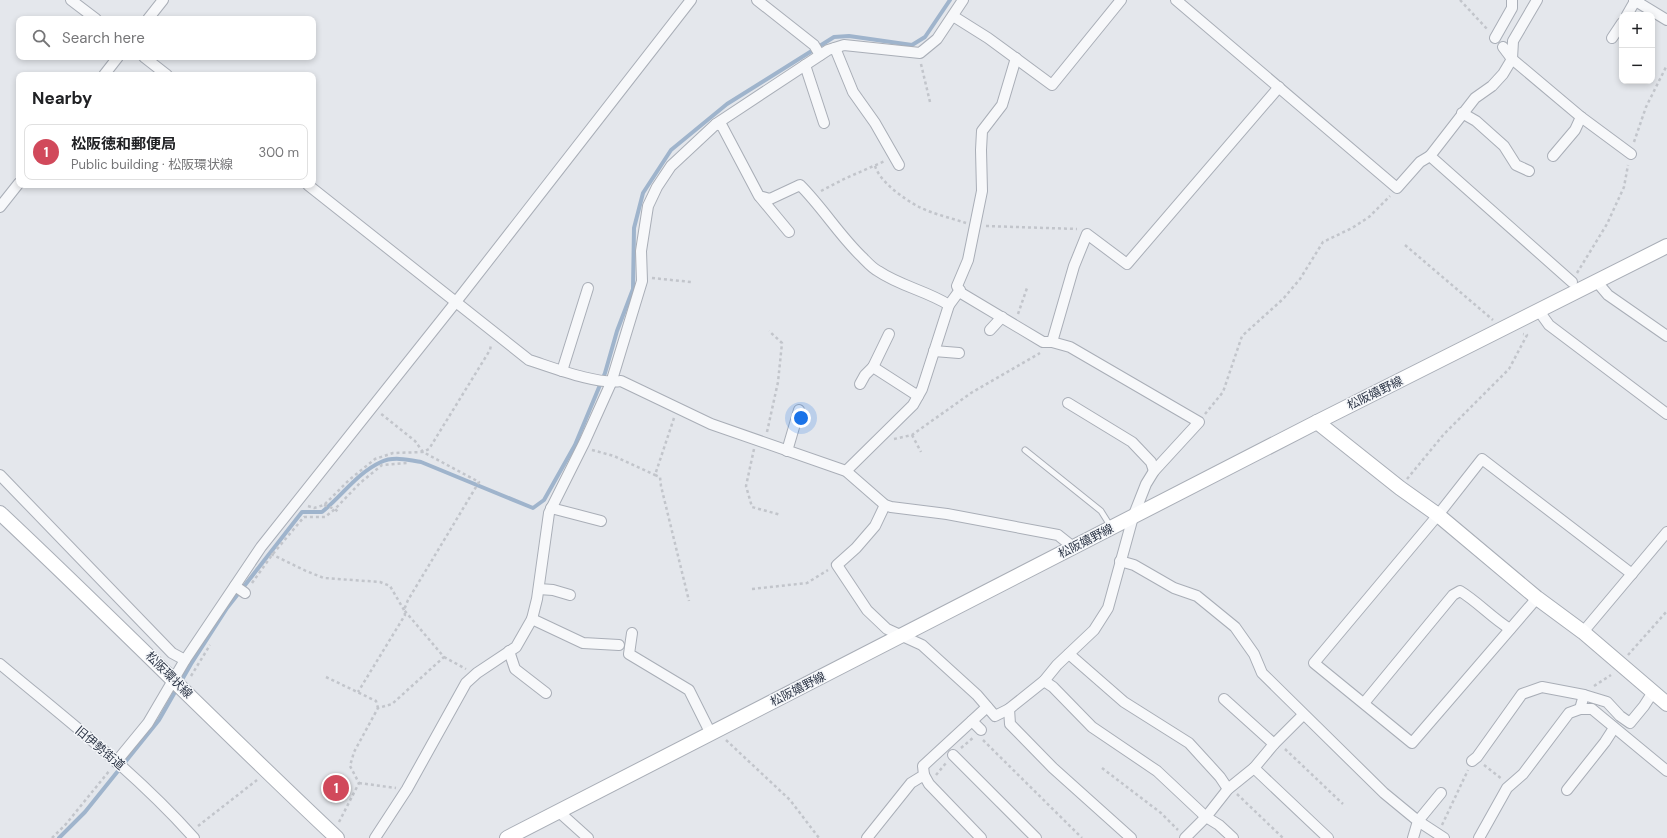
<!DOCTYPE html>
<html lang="en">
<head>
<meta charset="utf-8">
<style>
	:root { --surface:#fff; --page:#f2f2f2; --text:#202124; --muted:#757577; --line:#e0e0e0; --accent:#d1495b }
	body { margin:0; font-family:"DM Sans","Noto Sans JP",sans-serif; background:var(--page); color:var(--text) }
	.controls { position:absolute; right:12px; top:12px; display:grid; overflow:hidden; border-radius:8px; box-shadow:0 2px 6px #0003 }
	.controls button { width:36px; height:36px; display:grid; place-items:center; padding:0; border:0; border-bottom:1px solid var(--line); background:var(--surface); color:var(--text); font:20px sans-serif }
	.you { position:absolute; left:801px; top:418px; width:14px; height:14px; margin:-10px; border:3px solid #fff; border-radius:50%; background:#1a73e8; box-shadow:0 0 0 6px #1a73e833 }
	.badge { display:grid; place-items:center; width:26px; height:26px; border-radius:50%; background:var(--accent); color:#fff; font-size:13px; font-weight:700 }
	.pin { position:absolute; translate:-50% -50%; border:2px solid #fff; box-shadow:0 1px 4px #0006 }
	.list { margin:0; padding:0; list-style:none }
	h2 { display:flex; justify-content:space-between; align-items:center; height:52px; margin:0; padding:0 16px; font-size:17px }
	h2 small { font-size:13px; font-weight:400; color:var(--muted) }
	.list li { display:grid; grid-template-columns:26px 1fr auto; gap:12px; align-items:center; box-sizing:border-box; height:56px; margin:0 8px 8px; padding:0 8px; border:1px solid var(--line); border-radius:8px }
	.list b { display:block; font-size:15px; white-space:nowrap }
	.list p { margin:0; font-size:13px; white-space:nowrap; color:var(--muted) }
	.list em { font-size:13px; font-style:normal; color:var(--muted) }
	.icon { flex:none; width:22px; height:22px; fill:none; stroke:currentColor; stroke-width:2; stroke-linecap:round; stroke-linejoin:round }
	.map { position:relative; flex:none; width:1667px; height:838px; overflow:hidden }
	.search { position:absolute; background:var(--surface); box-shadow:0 2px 6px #0003; left:16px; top:16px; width:300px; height:44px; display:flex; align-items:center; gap:10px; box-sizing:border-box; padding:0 14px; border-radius:8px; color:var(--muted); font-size:15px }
	.panel { position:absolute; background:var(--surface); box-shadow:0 2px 6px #0003; left:16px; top:72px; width:300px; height:116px; border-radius:8px }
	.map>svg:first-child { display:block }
</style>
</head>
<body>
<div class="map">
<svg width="1667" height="838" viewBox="0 0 1667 838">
	<rect width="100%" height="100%" fill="#e4e7ec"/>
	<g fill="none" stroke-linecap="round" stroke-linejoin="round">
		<path stroke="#9fb4cc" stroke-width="4" d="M59,838L85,812L159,720L191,664L227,608L302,512H322C342,496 357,473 381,462C393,456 410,460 421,462L533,508L544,500L575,445L605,373L617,331L633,289L634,228L643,193L671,150L727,104L834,37L849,36L912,45L925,37L950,0"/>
		<g stroke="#a9aeb7" stroke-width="7">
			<polyline id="lane" points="1025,450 1101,511 1111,527"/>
		</g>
		<g stroke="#a9aeb7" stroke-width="12">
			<g id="street">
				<polyline points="71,0 96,19"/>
				<polyline points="757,0 814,45 820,55"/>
				<polyline points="1176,0 1397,188 1420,162 1430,156"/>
				<polyline points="1537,0 1513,41 1512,59 1503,74 1492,86 1475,98 1430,156 1572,282"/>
				<polyline points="1634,0 1667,20"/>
				<polyline points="1627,15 1635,1"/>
				<polyline points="953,16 988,38 1052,85 1121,0"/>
				<polyline points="148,19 163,0"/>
				<polyline points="1495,38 1512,8 1512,0"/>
				<polyline points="1612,38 1622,23"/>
				<polyline points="1503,47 1512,59 1581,117 1631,154"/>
				<polyline points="835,48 853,92 875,123 899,165"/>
				<polyline points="144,57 167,75"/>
				<polyline points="1016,58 1002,105 982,131 981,150 982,191 968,260 957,286 961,293 1043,342 1052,342"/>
				<polyline points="805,65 824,123"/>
				<polyline points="104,75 118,57"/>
				<polyline points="1462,113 1476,121 1504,146 1516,165 1529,171"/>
				<path d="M716,124L722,126L759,196L770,199L800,185C823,208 839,235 862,257C867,262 872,268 878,271C900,286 927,291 949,305"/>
				<polyline points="1553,156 1575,130 1581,117"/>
				<path d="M308,185L529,360C554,368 597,385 621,381L711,424L846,471L885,505L891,507L947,514L1058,535L1073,547"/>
				<polyline points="760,197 789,232"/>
				<polyline points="0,207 19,183"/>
				<polyline points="1597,282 1608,295 1667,336"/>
				<polyline points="1539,311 1549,325 1667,414"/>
				<polyline points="990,330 1002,317"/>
				<polyline points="934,351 959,353"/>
				<polyline points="873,367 889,334"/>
				<polyline points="562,371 588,288"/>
				<polyline points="860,384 865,375 873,367 918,396"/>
				<polyline points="1068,403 1132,442 1151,462 1154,471"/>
				<polyline points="787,451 799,410"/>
				<polyline points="846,471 913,405 922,389 949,305 960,290"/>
				<polyline points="0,475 172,653 185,660"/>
				<polyline points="885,505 875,526 856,548 837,565 867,610 887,629 922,645 977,695 995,716 1009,709 1044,681 1057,665 1094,630 1108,608 1133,517 1146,484 1154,471 1199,422 1070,347 1052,342 1074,266 1087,234 1127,264 1279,87"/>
				<polyline points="551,508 601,521"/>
				<polyline points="1120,561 1134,565 1174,588 1197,596 1235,627 1254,654 1262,673 1384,793 1418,821 1413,838"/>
				<polyline points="235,586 245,593"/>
				<polyline points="539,589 553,590 570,595"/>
				<polyline points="1537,598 1412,743 1314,663 1438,515 1482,459 1632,574"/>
				<polyline points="532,619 583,643 619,645"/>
				<polyline points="1583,632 1667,532"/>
				<polyline points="632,633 629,654 689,690 711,734"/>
				<polyline points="509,651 515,669 546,693"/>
				<polyline points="1069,654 1124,702 1189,743 1220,777 1228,789"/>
				<path d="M0,664C67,720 136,773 194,838"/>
				<polyline points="1044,681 1053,687 1092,727 1157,771 1206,817 1219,825 1233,838"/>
				<polyline points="1584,695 1580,709 1592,709 1667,771"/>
				<polyline points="1224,699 1274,744"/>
				<path d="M1364,703L1453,595L1460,591C1478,602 1492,618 1510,629"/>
				<polyline points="1009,709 1010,724 1053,768 1131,838"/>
				<polyline points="1303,715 1274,744 1254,768 1328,838"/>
				<polyline points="972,721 981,730"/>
				<polyline points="953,755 1036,838"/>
				<polyline points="1472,761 1477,757 1522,694 1542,687 1584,695 1607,702 1620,716 1630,723 1644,706 1653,692"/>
				<polyline points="116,762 148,723 185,660 261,547 463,293 691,0"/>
				<polyline points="924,775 929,784 981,838"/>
				<polyline points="1567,790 1605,742 1614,728"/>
				<polyline points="1441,793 1418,821 1444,838"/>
				<polyline points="558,811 588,838"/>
				<polyline points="375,838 407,789 466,683 477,673 516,647 532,619 537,599 549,513 584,443 611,383 642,281 641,251 648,206 657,187 671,166 716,124 828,50 844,45 920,53 937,39 963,0"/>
				<polyline points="867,838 911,783 924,775 923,766 987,707"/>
				<polyline points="1185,838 1206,817 1228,789 1254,768"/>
				<polyline points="1479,838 1507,788 1523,774 1569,713 1580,709"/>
			</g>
		</g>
		<g stroke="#a9aeb7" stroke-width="16">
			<g id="secondary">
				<polyline points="1317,422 1400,488 1438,515 1537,598 1583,632 1667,704"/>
				<path d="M0,513C114,620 223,731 337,838"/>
				<polyline points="507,838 1317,422 1667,246"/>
			</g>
		</g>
		<g stroke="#c2c5cb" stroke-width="2.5" stroke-dasharray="3 3" stroke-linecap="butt">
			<polyline points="1460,0 1488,30"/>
			<polyline points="921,64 930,102"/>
			<polyline points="1634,142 1646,107 1667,65"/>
			<path d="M875,166C880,182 904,199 919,207C933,214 951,218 966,223"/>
			<polyline points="821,191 844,179 885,161"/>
			<polyline points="986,226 1077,229"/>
			<polyline points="1405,245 1493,320"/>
			<polyline points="1577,273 1607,224 1624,187 1628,165"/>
			<polyline points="652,278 691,282"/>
			<polyline points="1018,314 1027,288"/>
			<polyline points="1205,414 1223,392 1242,336 1283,299 1300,279 1323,242 1352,228 1369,217 1390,196"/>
			<polyline points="674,418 655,475 660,477 661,486 689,601"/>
			<polyline points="767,432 778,382 782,343 769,331"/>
			<polyline points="912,435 921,452"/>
			<polyline points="894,439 912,435 971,393 1040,353"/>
			<polyline points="754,449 746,486 752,507 781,515"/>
			<polyline points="592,450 614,456 655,475"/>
			<polyline points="1407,479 1444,434 1509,369 1527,335 1523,334"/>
			<polyline points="324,505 335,509 338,512"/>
			<polyline points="308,506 314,508 324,505 349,480 375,459 393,453 423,452 429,449 490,350 491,345"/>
			<polyline points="271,554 306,571 324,578 380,582 390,586 404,610 405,615 358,692"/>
			<polyline points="252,583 272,555 304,517 325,517 335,509 360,483 382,465 407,463"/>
			<polyline points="752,589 807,583 828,570"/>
			<polyline points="1628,655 1667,611"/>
			<polyline points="444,657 466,669"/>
			<polyline points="191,676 210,645"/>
			<polyline points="326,677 376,701 378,708"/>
			<polyline points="1594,686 1611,675"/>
			<polyline points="726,740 790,800 819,838"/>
			<polyline points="983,740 1082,838"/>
			<polyline points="961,748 974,737"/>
			<polyline points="1285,749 1343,804"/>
			<polyline points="1484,765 1502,779"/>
			<polyline points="1102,768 1161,813 1178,830"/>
			<polyline points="936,775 946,763"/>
			<polyline points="359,783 396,788"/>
			<polyline points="1237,794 1283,838"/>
			<polyline points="339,822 359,783 350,766 354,752 378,708 392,704 444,657 404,610 408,600 479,482 423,452 415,441 380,413"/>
			<polyline points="1442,825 1468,770"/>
			<polyline points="198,826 257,780"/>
			<polyline points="52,838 66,824 110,770"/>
		</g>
		<use href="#lane" stroke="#f7f8fa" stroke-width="5"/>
		<use href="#street" stroke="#f7f8fa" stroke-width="10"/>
		<use href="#secondary" stroke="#fff" stroke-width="14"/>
	</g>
	<g text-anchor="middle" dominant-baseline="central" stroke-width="3" stroke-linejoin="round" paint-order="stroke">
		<g font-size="12" fill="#2b3445" stroke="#f4f6f9">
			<text transform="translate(1375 393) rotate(-26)">松阪嬉野線</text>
			<text transform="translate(1086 541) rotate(-27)">松阪嬉野線</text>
			<text transform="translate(169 675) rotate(45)">松阪環状線</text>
			<text transform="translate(798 689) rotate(-27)">松阪嬉野線</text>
			<text transform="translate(100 748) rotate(40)">旧伊勢街道</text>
		</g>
	</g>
</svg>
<div class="controls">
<button>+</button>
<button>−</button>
</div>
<div class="you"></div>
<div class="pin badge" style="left:336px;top:788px">1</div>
<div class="search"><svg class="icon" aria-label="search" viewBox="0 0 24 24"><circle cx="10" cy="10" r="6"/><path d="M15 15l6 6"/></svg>Search here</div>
<section class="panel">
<h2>Nearby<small></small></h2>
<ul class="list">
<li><span class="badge">1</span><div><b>松阪徳和郵便局</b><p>Public building · 松阪環状線</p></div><em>300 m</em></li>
</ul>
</section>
</div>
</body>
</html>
